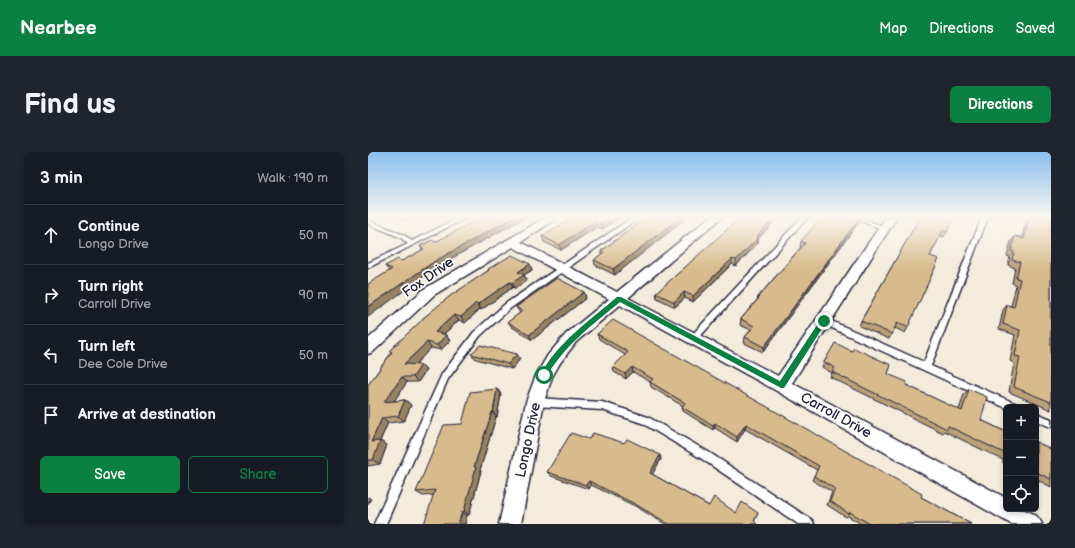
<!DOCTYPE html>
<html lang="en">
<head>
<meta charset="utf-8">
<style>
	:root { --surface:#171b24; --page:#20242c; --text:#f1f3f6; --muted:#9ea1a6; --line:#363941; --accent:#0b8043 }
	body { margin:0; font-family:"Balsamiq Sans",sans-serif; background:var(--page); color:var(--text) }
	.controls { position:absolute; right:12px; bottom:12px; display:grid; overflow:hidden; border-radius:6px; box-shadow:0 2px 6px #0003 }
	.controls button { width:36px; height:36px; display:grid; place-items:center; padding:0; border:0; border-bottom:1px solid var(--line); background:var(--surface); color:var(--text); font:20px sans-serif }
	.stop { position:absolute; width:12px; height:12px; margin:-9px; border:3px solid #0b8043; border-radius:50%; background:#fff }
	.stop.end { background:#0b8043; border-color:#fff; box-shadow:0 1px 4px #0008 }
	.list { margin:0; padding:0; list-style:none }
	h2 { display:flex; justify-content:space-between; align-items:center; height:52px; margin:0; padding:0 16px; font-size:17px }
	h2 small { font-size:13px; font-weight:400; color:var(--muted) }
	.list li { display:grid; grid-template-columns:26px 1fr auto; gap:12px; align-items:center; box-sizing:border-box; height:60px; padding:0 16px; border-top:1px solid var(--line) }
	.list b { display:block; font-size:15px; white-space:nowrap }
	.list p { margin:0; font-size:13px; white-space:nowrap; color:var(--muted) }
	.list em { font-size:13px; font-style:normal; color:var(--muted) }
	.actions { display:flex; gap:8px; padding:12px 16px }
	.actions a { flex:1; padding:9px 0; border:1px solid var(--accent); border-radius:6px; text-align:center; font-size:14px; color:var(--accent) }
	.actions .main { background:var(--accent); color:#fff }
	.icon { flex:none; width:22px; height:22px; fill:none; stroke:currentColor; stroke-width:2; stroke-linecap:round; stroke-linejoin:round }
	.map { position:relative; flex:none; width:683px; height:372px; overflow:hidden; border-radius:6px }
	header { display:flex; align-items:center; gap:24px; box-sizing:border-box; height:56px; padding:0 20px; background:var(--accent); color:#fff }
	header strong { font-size:19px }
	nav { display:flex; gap:22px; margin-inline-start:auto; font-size:14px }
	.intro { display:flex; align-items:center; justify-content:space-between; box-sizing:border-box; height:96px; padding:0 24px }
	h1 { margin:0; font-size:28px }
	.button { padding:10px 18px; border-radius:6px; background:var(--accent); color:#fff; font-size:14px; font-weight:700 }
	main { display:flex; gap:24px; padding:0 24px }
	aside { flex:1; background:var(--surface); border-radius:6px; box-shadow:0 2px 6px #0003 }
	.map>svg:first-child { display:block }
</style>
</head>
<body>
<header>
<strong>Nearbee</strong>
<nav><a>Map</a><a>Directions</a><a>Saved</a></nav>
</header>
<div class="intro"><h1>Find us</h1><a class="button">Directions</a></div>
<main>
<aside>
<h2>3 min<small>Walk · 190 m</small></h2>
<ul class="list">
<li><svg class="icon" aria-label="ahead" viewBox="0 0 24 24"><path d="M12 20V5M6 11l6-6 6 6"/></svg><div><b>Continue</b><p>Longo Drive</p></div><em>50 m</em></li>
<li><svg class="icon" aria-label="right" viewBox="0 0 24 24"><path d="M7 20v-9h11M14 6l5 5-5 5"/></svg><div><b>Turn right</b><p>Carroll Drive</p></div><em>90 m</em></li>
<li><svg class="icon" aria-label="left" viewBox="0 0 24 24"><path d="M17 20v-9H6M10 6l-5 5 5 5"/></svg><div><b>Turn left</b><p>Dee Cole Drive</p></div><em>50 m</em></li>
<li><svg class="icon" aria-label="arrive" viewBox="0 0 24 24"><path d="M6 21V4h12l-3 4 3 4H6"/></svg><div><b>Arrive at destination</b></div></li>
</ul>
<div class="actions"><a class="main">Save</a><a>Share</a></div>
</aside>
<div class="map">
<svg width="683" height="372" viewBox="0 0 683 372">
	<rect width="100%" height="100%" fill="#f3ebdc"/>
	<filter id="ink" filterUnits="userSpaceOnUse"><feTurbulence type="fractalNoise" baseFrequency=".025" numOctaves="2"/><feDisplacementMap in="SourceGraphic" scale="8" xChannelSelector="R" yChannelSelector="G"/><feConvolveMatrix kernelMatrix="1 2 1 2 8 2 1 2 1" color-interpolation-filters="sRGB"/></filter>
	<g filter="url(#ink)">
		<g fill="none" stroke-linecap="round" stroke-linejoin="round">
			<g stroke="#22223b" stroke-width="3">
				<g id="lane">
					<polygon points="92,65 100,65 0,116 0,111 40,92 32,85 0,72 0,68 36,83 44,89"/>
					<polygon points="265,65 272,65 143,156 112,184 80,227 18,372 6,372 74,222 106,180 137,152"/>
					<polygon points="434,65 440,65 328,189 322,189 321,187 322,185"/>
					<polygon points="481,65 490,65 520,76 517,78 515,77"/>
					<polygon points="614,65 620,65 563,214 649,252 651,255 638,256 453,171 452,169 456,166 459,167 556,210"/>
					<polygon points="167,246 234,250 280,265 342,301 444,368 446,372 430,372 334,307 274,271 234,258 167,254 164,253 162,250 164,247"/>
					<polygon points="668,261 683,267 683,275 668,269"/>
				</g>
			</g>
			<g stroke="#22223b" stroke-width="3">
				<path id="street" d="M178,65H191L153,90L249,140L342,65H354L260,146L410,224L518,65H529L424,231L638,346V357C653,357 667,357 674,372H643L407,238L252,153L208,190L192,211L184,225L176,250L153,372H131L158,250L168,223L180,203L198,182L241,147L145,95L66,143L5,200L0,202V187L56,137Z"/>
			</g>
			<use href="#lane" fill="#fff" fill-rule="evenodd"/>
			<use href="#street" fill="#fff" fill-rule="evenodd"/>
		</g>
		<g fill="#baa178" stroke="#22223b">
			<polygon points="26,65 45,65 40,68"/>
			<polygon points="206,65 253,65 234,77 229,75 193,98 176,90 174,84"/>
			<polygon points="279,65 247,123 227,113 226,108 233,102 233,99"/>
			<polygon points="552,65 579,80 576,85 572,84 562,104 540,175 537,181 527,176 521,187 491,174 493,169"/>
			<polygon points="659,65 683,65 683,258 641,240 646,211 642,209 647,183 631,177 635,158 639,153 643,154 648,133 644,131 647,116 640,113 642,105 639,104 643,89 647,84 654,86"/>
			<polygon points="491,70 395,200 376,191 377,185 383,178 372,173 373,167 389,148 390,145 433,95 432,95 433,89"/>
			<polygon points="390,87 390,91 368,114 364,112 325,150 317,146 307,155 289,146 288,141"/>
			<polygon points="64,88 70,114 21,119 17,114 34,109 54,98 52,94"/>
			<polygon points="162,112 164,118 156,123 159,128 147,137 145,135 113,158 112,157 97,171 91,168 75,183 78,183 82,189 73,198 63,196 46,213 53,213 58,218 50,230 39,230 26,249 37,248 43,253 36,269 20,271 12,289 19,293 12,312 0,314 0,233 23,201 21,199 55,168 54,167 121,118 120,117"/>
			<polygon points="216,140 218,146 164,188 144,175 140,170 152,161 148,155"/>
			<polygon points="229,182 553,345 603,372 493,372 480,364 478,365 459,353 464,340 444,328 449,318 377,277 369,290 347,276 345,278 315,259 314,255 315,254 283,235 282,230 265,220 258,227 246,220 245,215 257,203 231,187"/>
			<polygon points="103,202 152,207 144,217 108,207"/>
			<polygon points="456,210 520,222 538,233 591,258 596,242 601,237 613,268 638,280 638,312 635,311 635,308 576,279 575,281 462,225 464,221 454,215"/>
			<polygon points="129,237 133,242 129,265 128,265 112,318 113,319 101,363 99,363 97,372 66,343 55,344 48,340 94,272"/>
			<polygon points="221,287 293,307 284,322 341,354 368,361 390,361 386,370 389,372 297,372 267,354 223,333 221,337 183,324 179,320"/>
			<polygon points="668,290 683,297 683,335 668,327"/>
		</g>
		<g fill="#978362" stroke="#22223b">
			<polygon points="38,65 45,65 40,68"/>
			<polygon points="146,65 158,65 70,114 0,165 0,155 67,109"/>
			<polygon points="243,65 253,65 234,77 233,72"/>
			<polygon points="313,65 320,65 247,123 245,117"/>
			<polygon points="407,65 411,65 390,87 390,91 368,114 368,108 388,85"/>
			<polygon points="493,65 491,70 395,200 396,195"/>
			<polygon points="227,69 229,75 193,98 191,93"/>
			<polygon points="364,107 364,112 325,150 325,144"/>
			<polygon points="162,112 164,118 156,123 159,128 147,137 144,131 150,120"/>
			<polygon points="142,130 145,135 113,158 110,152"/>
			<polygon points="216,140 218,146 164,188 161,183"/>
			<polygon points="316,140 317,146 307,155 306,150"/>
			<polygon points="108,151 112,157 97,171 93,165"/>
			<polygon points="86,163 91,168 71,186 67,180"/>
			<polygon points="78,183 82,189 73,198 69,193"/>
			<polygon points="59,190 63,196 42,218 36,212"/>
			<polygon points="149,202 152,207 144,217 140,212"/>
			<polygon points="53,213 58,218 50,230 45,225"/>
			<polygon points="264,215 265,220 258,227 257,222"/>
			<polygon points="34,225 39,230 22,255 16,250"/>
			<polygon points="129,237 133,242 129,265 125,260"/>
			<polygon points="37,248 43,253 36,269 30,264"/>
			<polygon points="124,260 128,265 112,318 113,319 101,363 96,359 106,315"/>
			<polygon points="14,266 20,271 12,289 19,293 12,312 5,308 3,290"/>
			<polygon points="347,271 347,276 345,278 345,274"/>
			<polygon points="378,272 377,277 369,290 369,285"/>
			<polygon points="292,303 293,307 283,325 282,321"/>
			<polygon points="221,329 223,333 221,337 218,333"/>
			<polygon points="0,345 3,347 0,352"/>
			<polygon points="94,360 99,363 97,372 90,372"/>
		</g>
		<g fill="#d8bb8c" stroke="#22223b">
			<polygon points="114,65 146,65 67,109 0,155 0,132 24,117 17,114 30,107 34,109 56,97 52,94 64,88 67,90"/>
			<polygon points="206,65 243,65 233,72 227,69 191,93 174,84"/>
			<polygon points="279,65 313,65 245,117 226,108 236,100 233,99"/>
			<polygon points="373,65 407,65 388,85 390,86 368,108 364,107 325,144 316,140 306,150 288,141"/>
			<polygon points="454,65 492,65 396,195 377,185 386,174 373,167 391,146 390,145 437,91 433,89"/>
			<polygon points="552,65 586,65 579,80 575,78 562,104 571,107 540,175 529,171 524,182 493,169"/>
			<polygon points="661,65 683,65 683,250 646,235 652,205 647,204 652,178 635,172 639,153 646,155 652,127 648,126 652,110 644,108 646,100 643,99 647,84 656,87"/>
			<polygon points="144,103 162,112 150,120 156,123 144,131 142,130 110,152 108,151 93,165 86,163 67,180 78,183 69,193 59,190 36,212 53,213 45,225 34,225 16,250 37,248 30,264 14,266 3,290 12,289 5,308 0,308 0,233 24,200 21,199 55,167 54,167 82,144 121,118 120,117"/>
			<polygon points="189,126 216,140 161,183 140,170 154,159 148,155"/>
			<polygon points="245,168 554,342 553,345 603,372 502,372 482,360 481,362 462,349 467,337 446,324 451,314 378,272 369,285 347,271 345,274 314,255 317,251 282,230 285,227 264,215 257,222 245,215 260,200 229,182"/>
			<polygon points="467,191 484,199 486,196 523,213 520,222 539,230 538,233 594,259 601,237 619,245 613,268 638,280 638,302 580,274 579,277 464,220 467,216 456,210"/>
			<polygon points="112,193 149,202 140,212 103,202"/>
			<polygon points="129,237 125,260 124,260 106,315 108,315 96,359 94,360 90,372 56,372 67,338 48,340 76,273 94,272 102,240"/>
			<polygon points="203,281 221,287 225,281 256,291 259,287 292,303 282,321 341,354 346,345 368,361 374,350 390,361 386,369 389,372 301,372 265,351 221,329 218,333 179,320"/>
			<polygon points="668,290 683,297 683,327 668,320"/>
		</g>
	</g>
	<linearGradient id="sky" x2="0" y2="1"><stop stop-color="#89beee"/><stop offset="0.56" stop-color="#faf6ef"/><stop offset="1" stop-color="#faf6ef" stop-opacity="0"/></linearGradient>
	<rect width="683" height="117" fill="url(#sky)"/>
	<path fill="#0b8043" d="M249,145H253L412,229L453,167H458L459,169L416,236H413L252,150C223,174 198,192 178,225H174L172,223C190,190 221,169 249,145Z"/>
	<g text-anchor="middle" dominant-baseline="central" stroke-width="3.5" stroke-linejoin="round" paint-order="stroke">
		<g font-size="14" fill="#22223b" stroke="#fff">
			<text transform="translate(60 125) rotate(-35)">Fox Drive</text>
			<text transform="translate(468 263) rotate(29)">Carroll Drive</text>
			<text transform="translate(160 288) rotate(-78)">Longo Drive</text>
		</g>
	</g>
</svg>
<div class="controls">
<button>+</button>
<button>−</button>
<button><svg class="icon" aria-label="locate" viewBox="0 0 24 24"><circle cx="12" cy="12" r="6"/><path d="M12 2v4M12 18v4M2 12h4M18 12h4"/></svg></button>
</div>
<div class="stop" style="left:176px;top:223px"></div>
<div class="stop end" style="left:456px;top:169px"></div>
</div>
</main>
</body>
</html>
